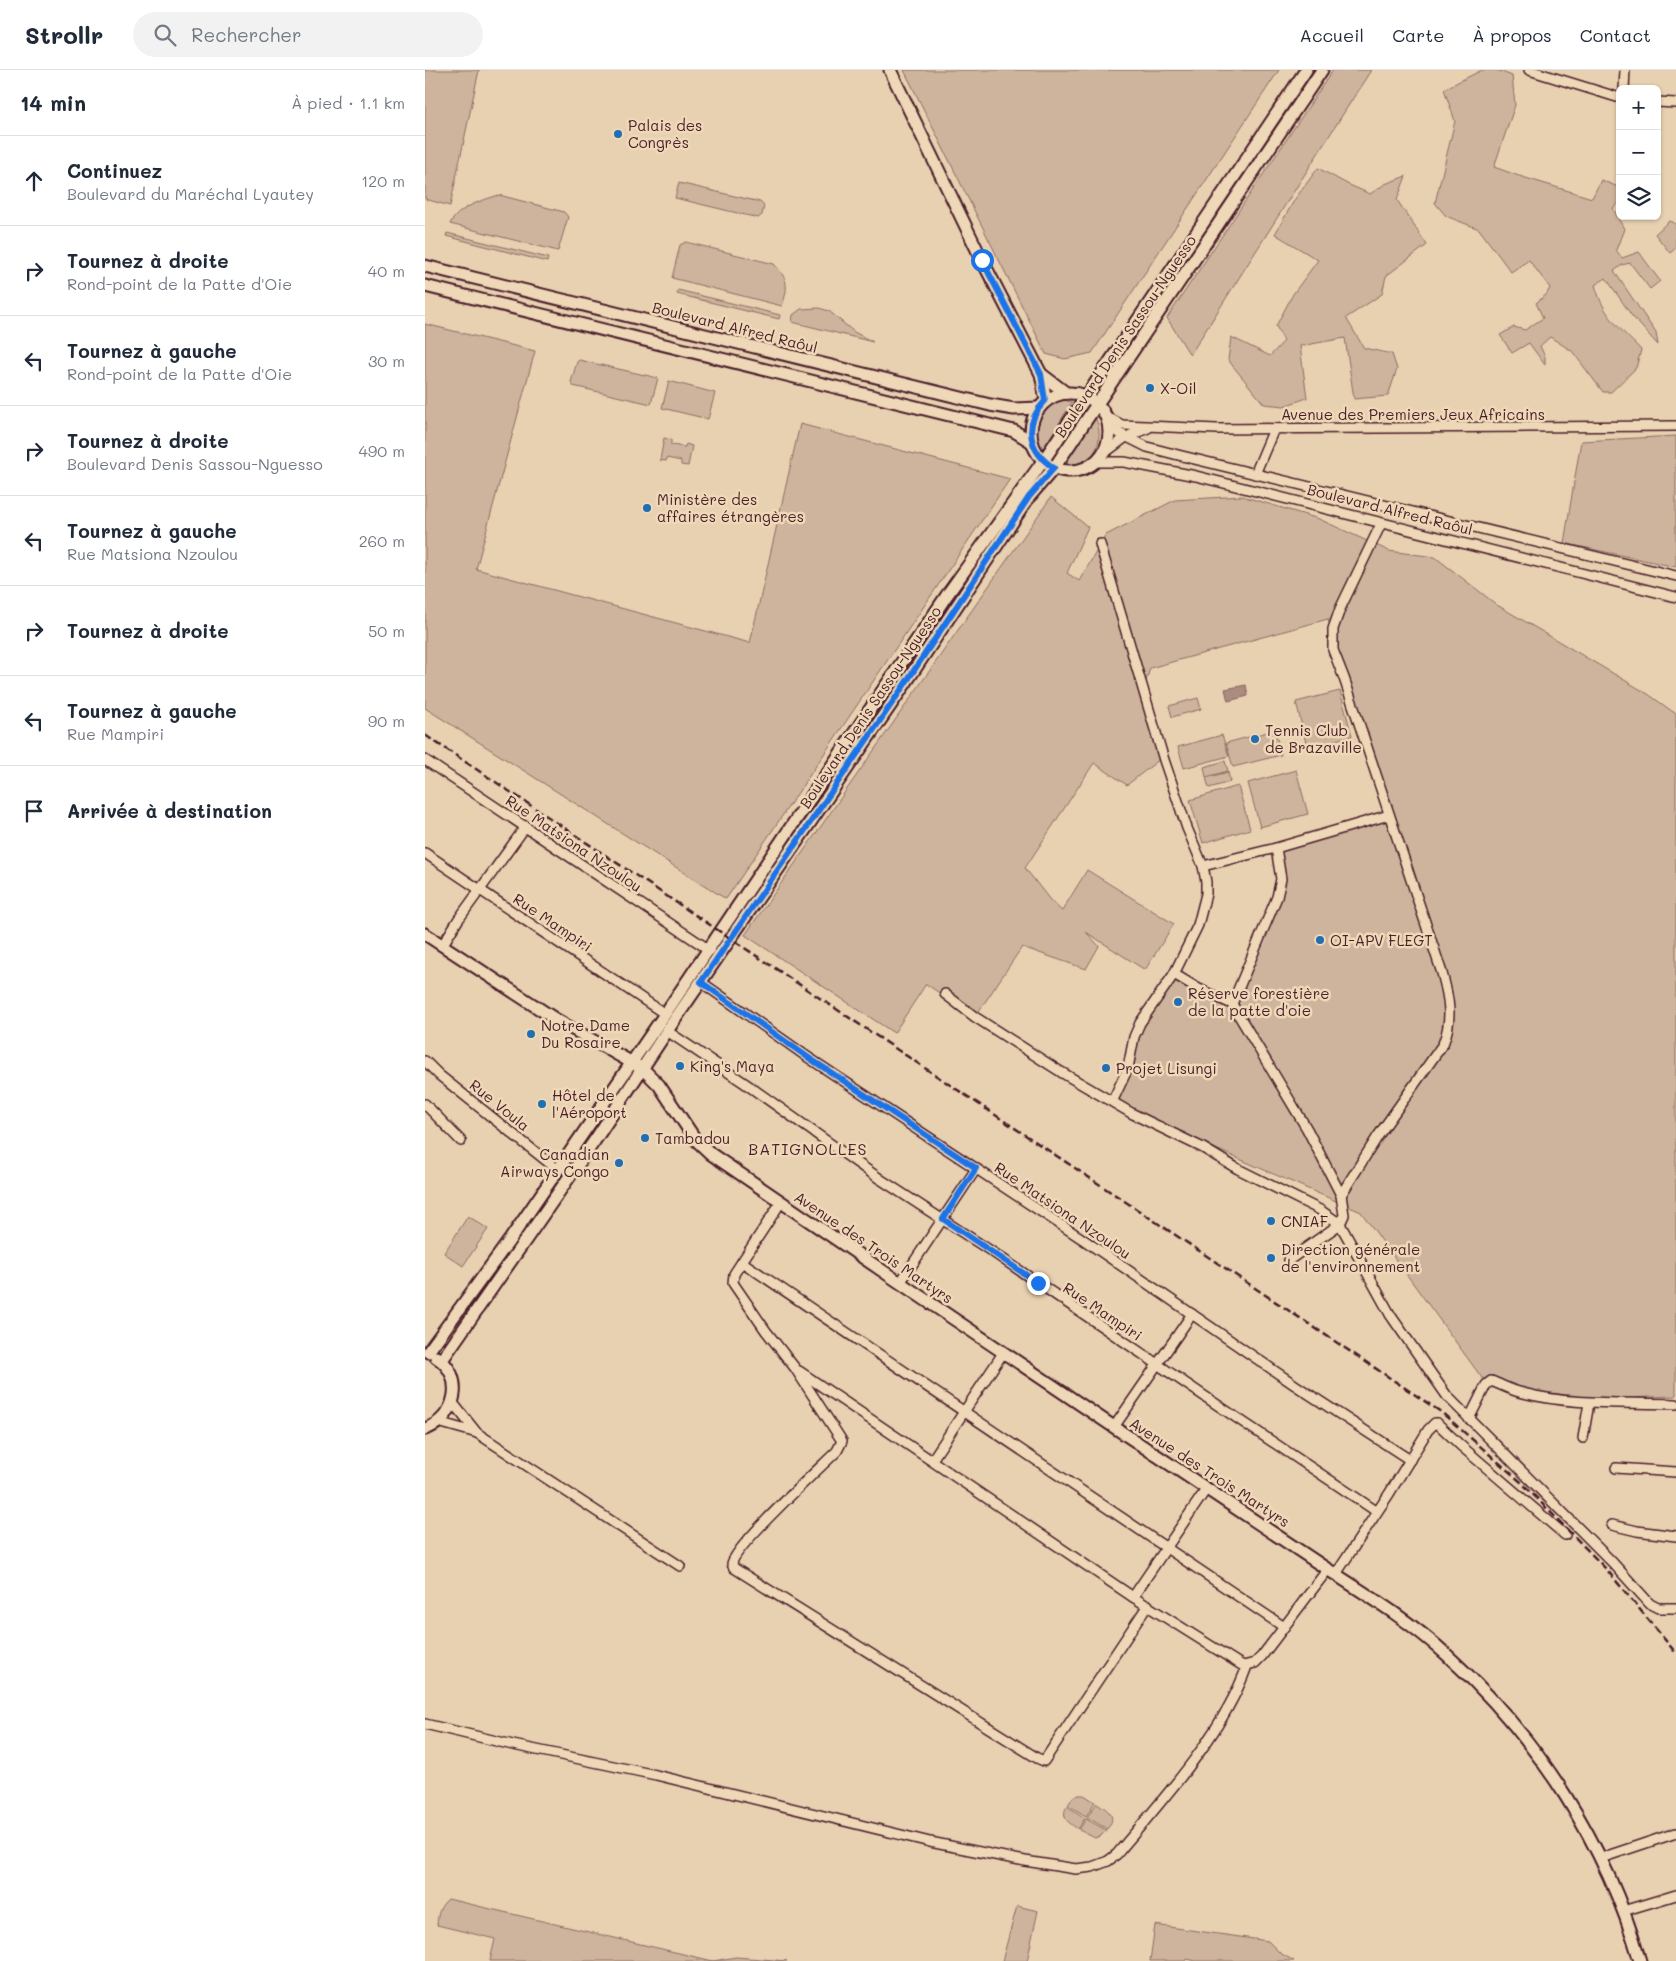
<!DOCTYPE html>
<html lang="fr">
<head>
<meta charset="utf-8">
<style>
	:root { --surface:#fff; --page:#f2f2f3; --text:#1f2937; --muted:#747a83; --line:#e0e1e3 }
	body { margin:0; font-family:Mali,sans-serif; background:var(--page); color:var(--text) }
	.controls { position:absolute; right:15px; top:15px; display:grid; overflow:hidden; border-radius:8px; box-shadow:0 1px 4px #0004 }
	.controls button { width:45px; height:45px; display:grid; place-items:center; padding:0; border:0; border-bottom:1px solid var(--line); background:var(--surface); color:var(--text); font:25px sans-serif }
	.stop { position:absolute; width:15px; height:15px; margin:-11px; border:4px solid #1a73e8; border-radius:50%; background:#fff }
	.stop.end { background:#1a73e8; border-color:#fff; box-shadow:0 1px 5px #0008 }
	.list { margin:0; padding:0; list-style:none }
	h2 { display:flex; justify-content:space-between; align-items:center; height:65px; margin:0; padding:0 20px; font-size:21px }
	h2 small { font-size:16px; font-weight:400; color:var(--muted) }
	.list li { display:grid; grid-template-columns:32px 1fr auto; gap:15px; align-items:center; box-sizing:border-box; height:90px; padding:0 20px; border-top:1px solid var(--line) }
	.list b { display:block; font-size:19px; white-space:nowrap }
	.list p { margin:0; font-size:16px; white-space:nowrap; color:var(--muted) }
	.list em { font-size:16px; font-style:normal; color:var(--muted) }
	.icon { flex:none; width:28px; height:28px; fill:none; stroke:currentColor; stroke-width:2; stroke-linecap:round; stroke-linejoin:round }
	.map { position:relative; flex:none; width:1251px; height:1891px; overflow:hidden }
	header { display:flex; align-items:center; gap:30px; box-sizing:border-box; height:70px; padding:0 25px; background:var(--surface); border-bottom:1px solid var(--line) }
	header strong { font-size:24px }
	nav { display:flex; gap:28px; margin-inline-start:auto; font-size:18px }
	.search { width:350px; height:45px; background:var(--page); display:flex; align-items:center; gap:12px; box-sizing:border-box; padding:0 18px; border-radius:28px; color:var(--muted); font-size:19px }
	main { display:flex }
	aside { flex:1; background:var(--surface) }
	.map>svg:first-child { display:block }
</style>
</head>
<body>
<header>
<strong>Strollr</strong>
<div class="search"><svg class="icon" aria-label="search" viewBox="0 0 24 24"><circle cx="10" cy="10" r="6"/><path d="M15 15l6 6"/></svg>Rechercher</div>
<nav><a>Accueil</a><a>Carte</a><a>À propos</a><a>Contact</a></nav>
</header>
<main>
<aside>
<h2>14 min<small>À pied · 1.1 km</small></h2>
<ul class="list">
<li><svg class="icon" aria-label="ahead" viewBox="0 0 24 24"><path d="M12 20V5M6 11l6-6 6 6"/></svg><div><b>Continuez</b><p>Boulevard du Maréchal Lyautey</p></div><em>120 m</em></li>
<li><svg class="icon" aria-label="right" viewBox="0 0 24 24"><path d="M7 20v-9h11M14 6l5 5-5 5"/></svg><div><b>Tournez à droite</b><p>Rond-point de la Patte d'Oie</p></div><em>40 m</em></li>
<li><svg class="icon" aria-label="left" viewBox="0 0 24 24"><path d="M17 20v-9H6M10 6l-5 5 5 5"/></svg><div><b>Tournez à gauche</b><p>Rond-point de la Patte d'Oie</p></div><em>30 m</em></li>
<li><svg class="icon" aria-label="right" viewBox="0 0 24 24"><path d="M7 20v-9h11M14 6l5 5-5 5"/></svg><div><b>Tournez à droite</b><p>Boulevard Denis Sassou-Nguesso</p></div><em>490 m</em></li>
<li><svg class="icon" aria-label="left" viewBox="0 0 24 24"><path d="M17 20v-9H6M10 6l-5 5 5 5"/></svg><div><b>Tournez à gauche</b><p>Rue Matsiona Nzoulou</p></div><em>260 m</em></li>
<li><svg class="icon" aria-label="right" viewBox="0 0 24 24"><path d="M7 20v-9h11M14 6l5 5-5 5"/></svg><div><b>Tournez à droite</b></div><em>50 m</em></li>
<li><svg class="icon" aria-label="left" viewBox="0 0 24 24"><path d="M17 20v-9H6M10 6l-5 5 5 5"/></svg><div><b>Tournez à gauche</b><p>Rue Mampiri</p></div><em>90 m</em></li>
<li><svg class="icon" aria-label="arrive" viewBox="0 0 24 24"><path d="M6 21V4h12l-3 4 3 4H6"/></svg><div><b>Arrivée à destination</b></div></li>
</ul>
</aside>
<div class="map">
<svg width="1251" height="1891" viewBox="0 0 1251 1891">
	<rect width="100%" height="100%" fill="#e8d1b1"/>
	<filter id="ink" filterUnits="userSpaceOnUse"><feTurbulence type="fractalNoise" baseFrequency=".02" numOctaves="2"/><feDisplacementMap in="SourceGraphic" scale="10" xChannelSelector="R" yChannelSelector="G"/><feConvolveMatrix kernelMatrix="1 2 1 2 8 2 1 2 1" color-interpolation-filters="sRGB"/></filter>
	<g filter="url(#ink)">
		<g fill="#ceb49c" stroke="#8c6a64">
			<polygon points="0,0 54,0 25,136 0,129"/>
			<polygon points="479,0 854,0 667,283 640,289 621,284"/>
			<polygon points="908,0 946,0 765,285 742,248"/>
			<path d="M1057,0H1072L1087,6L1090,35L1069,97L1094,106L1167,128L1176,110L1193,117L1195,132L1188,138L1199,159L1191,180L1197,188L1214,182L1235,211L1225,219L1205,193L1197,195L1189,201L1231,263L1233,275L1207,246L1181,208L1170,215C1179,247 1194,257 1216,280L1211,298L1186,322H1178L1147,281L1125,267L1115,276L1120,287V295L1104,273L1087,283L1075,265L1089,257L1100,260L1118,248L1111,233L1121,225L1125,218L1104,190L1086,202L1054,159L1021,146L1010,133L1030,51L1019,19Z"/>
			<polygon points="893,98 922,114 945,124 960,114 981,106 972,130 1002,175 961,206 957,224 921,248 939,278 967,284 972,299 963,326 929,329 920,268 875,276 882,328 859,336 839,334 803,290 806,267 845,286 859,271 851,256 868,224 893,190 850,164 870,129"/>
			<polygon points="254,113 335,132 339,136 337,145 333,148 250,128"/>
			<path d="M74,125L139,142L143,147L133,181L25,154C33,137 58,130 74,125Z"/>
			<polygon points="1244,151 1251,154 1251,178 1245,183 1230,164"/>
			<polygon points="22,163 123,188 122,192 21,166"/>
			<path d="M261,172L349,194C363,209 364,216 357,236L247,208L255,175Z"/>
			<polygon points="253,220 355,245 354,249 252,224"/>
			<polygon points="394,238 404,241 429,262 448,272 367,252 368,245 376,239"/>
			<polygon points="0,254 110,281 51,499 325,573 375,354 585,409 301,829 0,638"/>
			<polygon points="154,290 233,308 226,334 148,316 146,312 152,292"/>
			<polygon points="244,311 290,323 283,349 237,338"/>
			<path d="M639,330L647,332L617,381C600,362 618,334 639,330Z"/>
			<path d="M670,347C682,371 667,401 638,395Z"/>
			<polygon points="1251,366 1251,497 1139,473 1156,371"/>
			<polygon points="239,368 246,370 246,375 260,377 261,374 267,376 263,396 256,395 256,391 242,388 241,391 235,390"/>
			<polygon points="817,426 894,449 964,481 1010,487 1072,535 1223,624 1251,644 1251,1326 1148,1330 1057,1308 936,1142 706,1042 688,1030 709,967 749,904 806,934 852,827 851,778 963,745 903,549 725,598 719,618 740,685 702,715 669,693 600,798 625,830 637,841 662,800 749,854 720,900 661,862 674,876 661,899 597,877 550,947 501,914 469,963 320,865 626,427 663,457 642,503 654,511 681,465 750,430"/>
			<polygon points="915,621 927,666 882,677 871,632"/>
			<polygon points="773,628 776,639 747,647 744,636"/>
			<polygon points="850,660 856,685 808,697 801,673"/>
			<polygon points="797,665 804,686 759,698 753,677"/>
			<polygon points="800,691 803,701 781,707 779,697"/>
			<polygon points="871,700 883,744 835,757 823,713"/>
			<polygon points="803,702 805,712 784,718 781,708"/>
			<polygon points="813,716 825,759 778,773 765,730"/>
			<polygon points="43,1146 63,1159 38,1196 19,1183"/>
			<polygon points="654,1725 659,1725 670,1732 661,1746 643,1735 648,1727"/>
			<path d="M672,1733C683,1740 693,1746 682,1759L662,1747Z"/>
			<path d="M642,1736L660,1748L653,1759C644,1753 635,1748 642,1736Z"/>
			<polygon points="661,1749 681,1760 676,1766 670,1768 654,1760"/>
			<path d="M23,1829L288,1891L311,1887L362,1891H65L70,1869L12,1855C13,1844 14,1837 23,1829Z"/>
			<polygon points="592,1836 613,1841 602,1891 577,1891"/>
			<polygon points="730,1855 843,1871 855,1883 869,1891 771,1891 762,1889 761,1891 725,1891"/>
		</g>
		<polygon fill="#ac8c7e" stroke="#85605d" points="821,615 823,626 803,631 800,619"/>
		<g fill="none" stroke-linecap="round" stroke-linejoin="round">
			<g stroke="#4a1f2b" stroke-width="12">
				<g id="minor">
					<polyline points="1104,0 1195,28"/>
					<polyline points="1199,19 1200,0"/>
					<polyline points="1232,32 1251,33"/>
					<polyline points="680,346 697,355 792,359 1251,356"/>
					<polyline points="684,358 722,377 757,386 1251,506"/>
					<polyline points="677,385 701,367 723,358"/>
					<polyline points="670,392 699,392 771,406 1251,527"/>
					<polyline points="830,404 849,359"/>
					<polyline points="675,474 739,690 762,758 778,796 781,812 781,824 773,855 749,904 715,953 709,967 703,998 688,1030"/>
					<polyline points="0,690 283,879"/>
					<polyline points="851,778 964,745"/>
					<polyline points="0,783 240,944"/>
					<polyline points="778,796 851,778 856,809 852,827 807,934"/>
					<polyline points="17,876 33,850 101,756"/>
					<polyline points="749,904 774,919 807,934 882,1059 916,1125 919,1145 915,1154 864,1190"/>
					<polyline points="276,912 381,986 659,1170 870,1315 985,1390"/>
					<polyline points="520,924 550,947 636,1002 708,1044 778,1078 813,1099 895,1140 915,1154 966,1246 1022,1326 1188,1493 1225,1534 1233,1538 1251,1538"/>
					<polyline points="242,961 321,1014 455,1109 569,1183 791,1334 951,1441"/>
					<polyline points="0,991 14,1005 133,1100"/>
					<polyline points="0,1034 36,1071"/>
					<path d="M916,1125L953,1066L1018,974C1028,949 1024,928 1017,903L919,608L908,580V559L915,539L956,454"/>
					<path d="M356,1132L309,1204L308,1213L341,1261L370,1298L417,1371L412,1381C395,1398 308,1477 307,1494L309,1498L612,1688L619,1691L723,1535"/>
					<polyline points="317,1192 859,1557"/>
					<polyline points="475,1213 551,1099"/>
					<polyline points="374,1301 708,1527 818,1596 830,1593 837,1586 903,1499"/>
					<polyline points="28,1333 52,1363"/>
					<path d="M1044,1349L1061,1315L1066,1311C1077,1315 1087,1321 1098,1323C1148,1336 1200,1332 1251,1334"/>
					<polyline points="13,1352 52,1363 255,1496"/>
					<polyline points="689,1357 767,1244"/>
					<polyline points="1158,1368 1164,1333"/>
					<polyline points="507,1390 578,1283"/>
					<polyline points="1191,1398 1251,1402"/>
					<polyline points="1187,1455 1212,1461 1251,1466"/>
					<polyline points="911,1504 964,1424 1003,1360 1010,1353 1012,1353 1035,1375 1140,1465"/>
					<polyline points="708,1527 782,1418"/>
					<path d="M0,1654L88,1675L231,1705L505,1772L600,1791L651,1799L667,1797L683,1791L692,1784C738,1729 798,1664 822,1596"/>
					<polyline points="1176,1788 1251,1763"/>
					<polyline points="1198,1841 1251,1825"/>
				</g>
			</g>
			<g stroke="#4a1f2b" stroke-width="15">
				<g id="major">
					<polyline points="465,0 557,190 616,304 621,331"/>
					<polyline points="0,196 565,335 589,339 614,338"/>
					<polyline points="0,216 589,361 607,372"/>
					<polyline points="616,304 641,323"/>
					<circle cx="645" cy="362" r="39"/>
					<path d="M0,864L130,949L218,999L234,1015L270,1069L286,1084C420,1176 554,1266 689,1357C759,1404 829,1450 899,1497C941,1524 985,1551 1022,1585C1113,1668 1181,1773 1215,1891"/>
					<polyline points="3,1282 84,1171 240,944 522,525 618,391 881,0"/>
					<polyline points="17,1290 170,1070 242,961 476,620 604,427 629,398 897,0"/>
					<path d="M0,1359C32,1349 41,1305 11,1287"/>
				</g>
			</g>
			<use href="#minor" stroke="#efd8b7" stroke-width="9"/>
			<use href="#major" stroke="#efd8b7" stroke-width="11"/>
			<polyline stroke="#4a1f2b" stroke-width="2.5" stroke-dasharray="8 4" stroke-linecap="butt" points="0,665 1016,1342 1096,1412 1182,1500 1251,1583"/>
		</g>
	</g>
	<g fill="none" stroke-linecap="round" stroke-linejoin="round" filter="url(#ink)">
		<path stroke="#1a73e8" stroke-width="6" d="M557,190L616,304L620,331C598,354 603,381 629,398L604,427L476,620L276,912L381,986L551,1098L518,1149L613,1213"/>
	</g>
	<g fill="#1f6fb2" stroke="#efd8b7" stroke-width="2">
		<circle cx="193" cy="64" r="5"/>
		<circle cx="725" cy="318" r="5"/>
		<circle cx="222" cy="438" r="5"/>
		<circle cx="830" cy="669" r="5"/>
		<circle cx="895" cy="870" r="5"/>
		<circle cx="753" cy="932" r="5"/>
		<circle cx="106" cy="964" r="5"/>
		<circle cx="255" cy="996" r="5"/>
		<circle cx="681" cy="998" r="5"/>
		<circle cx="117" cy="1034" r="5"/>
		<circle cx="220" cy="1068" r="5"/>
		<circle cx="194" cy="1093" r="5"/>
		<circle cx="846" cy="1151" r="5"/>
		<circle cx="846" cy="1188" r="5"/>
	</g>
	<g text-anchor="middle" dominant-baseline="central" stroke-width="5" stroke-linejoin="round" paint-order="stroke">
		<g font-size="15" fill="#4a1f2b" stroke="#efd8b7" text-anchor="start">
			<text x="203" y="55">Palais des<tspan x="203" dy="17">Congrès</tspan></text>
			<text x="735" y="318">X-Oil</text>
			<text x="232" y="429">Ministère des<tspan x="232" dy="17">affaires étrangères</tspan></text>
			<text x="840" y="660">Tennis Club<tspan x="840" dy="17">de Brazaville</tspan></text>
			<text x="905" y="870">OI-APV FLEGT</text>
			<text x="763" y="923">Réserve forestière<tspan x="763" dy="17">de la patte d'oie</tspan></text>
			<text x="116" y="955">Notre Dame<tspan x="116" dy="17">Du Rosaire</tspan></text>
			<text x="265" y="996">King's Maya</text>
			<text x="691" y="998">Projet Lisungi</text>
			<text x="127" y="1025">Hôtel de<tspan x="127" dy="17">l'Aéroport</tspan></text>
			<text x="230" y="1068">Tambadou</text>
			<text x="184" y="1084" text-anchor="end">Canadian<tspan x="184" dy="17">Airways Congo</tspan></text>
			<text x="856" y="1151">CNIAF</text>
			<text x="856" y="1179">Direction générale<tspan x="856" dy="17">de l'environnement</tspan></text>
		</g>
		<g font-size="15" fill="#4a1f2b" stroke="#efd8b7">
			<text transform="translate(310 257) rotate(14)">Boulevard Alfred Raôul</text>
			<text transform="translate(700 266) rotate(-56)">Boulevard Denis Sassou-Nguesso</text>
			<text x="988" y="344">Avenue des Premiers Jeux Africains</text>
			<text transform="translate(965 439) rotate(14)">Boulevard Alfred Raôul</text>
			<text transform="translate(445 637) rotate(-56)">Boulevard Denis Sassou-Nguesso</text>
			<text transform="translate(149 773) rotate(34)">Rue Matsiona Nzoulou</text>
			<text transform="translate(128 852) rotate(34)">Rue Mampiri</text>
			<text transform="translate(75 1035) rotate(39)">Rue Voula</text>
			<text transform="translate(638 1140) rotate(34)">Rue Matsiona Nzoulou</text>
			<text transform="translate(449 1177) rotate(34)">Avenue des Trois Martyrs</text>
			<text transform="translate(678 1241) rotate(34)">Rue Mampiri</text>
			<text transform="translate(785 1402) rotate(33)">Avenue des Trois Martyrs</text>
		</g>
		<g font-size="16" letter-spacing="1" fill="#4a1f2b" stroke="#efd8b7">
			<text x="383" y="1078">BATIGNOLLES</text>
		</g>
	</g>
</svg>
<div class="controls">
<button>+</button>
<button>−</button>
<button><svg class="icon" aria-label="layers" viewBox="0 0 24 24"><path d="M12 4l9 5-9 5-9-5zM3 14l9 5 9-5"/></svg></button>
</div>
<div class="stop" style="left:557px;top:190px"></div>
<div class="stop end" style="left:613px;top:1213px"></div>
</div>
</main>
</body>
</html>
